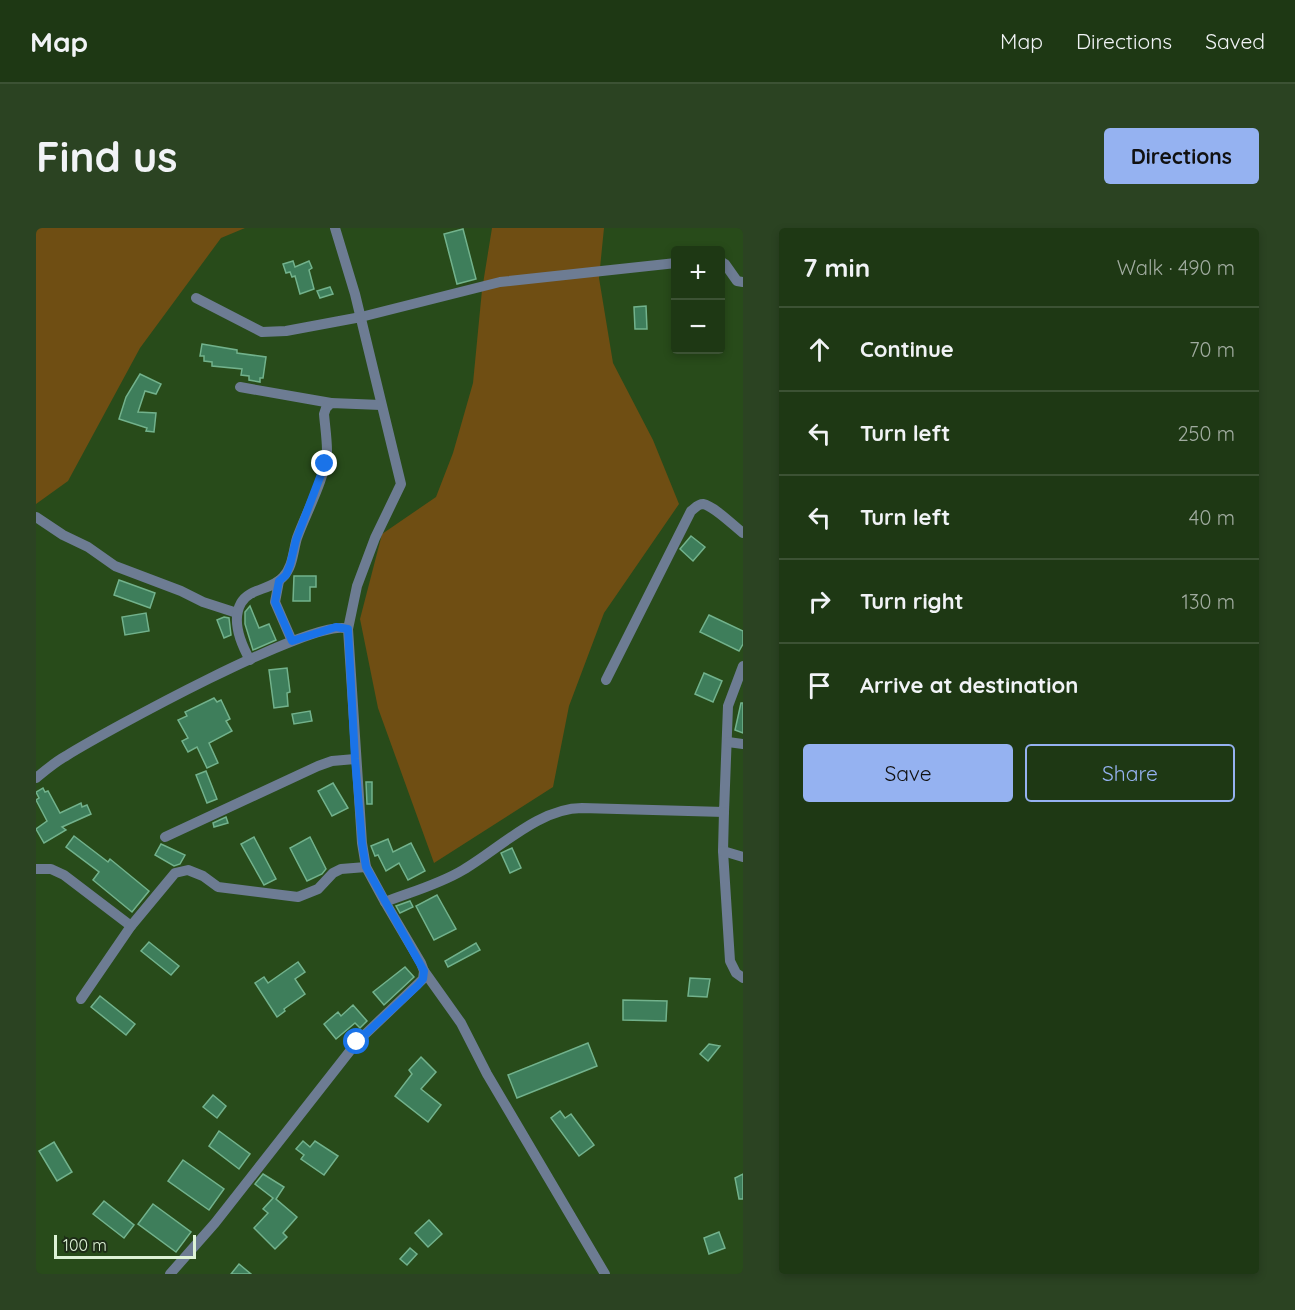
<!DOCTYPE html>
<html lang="en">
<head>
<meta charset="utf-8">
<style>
	:root { --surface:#1e3814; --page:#2b4322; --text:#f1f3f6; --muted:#a1aca0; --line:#3c5234; --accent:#95b2f1 }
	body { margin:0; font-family:Quicksand,sans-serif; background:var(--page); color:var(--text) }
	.controls { position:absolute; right:18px; top:18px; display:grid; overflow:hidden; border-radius:6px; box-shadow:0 3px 9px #0003 }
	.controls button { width:54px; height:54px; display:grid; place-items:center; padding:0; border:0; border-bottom:2px solid var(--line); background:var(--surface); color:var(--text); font:30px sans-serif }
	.scale { position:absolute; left:18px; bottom:15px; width:142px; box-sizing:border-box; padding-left:6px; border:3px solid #ddf2d6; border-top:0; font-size:16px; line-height:21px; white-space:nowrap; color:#ddf2d6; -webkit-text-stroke:4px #1d2c17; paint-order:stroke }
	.stop { position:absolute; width:18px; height:18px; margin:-14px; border:4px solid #1a73e8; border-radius:50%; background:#fff }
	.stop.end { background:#1a73e8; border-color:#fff; box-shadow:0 2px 6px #0008 }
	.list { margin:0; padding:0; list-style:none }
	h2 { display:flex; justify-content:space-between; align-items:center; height:78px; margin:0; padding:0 24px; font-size:26px }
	h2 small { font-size:20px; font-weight:400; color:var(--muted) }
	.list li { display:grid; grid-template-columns:39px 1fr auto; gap:18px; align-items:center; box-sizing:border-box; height:84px; padding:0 24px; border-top:2px solid var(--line) }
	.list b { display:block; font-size:22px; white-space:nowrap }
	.list em { font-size:20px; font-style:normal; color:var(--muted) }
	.actions { display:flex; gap:12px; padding:18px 24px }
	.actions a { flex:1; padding:14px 0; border:2px solid var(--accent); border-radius:6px; text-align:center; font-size:21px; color:var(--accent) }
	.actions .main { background:var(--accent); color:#111 }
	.icon { flex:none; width:33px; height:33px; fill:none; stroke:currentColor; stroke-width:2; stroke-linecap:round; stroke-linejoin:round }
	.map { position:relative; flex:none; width:707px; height:1046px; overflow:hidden; border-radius:6px }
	header { display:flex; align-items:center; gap:36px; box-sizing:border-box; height:84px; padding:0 30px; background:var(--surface); border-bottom:2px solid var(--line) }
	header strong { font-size:28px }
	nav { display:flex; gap:33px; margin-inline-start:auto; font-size:21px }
	.intro { display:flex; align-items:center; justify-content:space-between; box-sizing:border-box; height:144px; padding:0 36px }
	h1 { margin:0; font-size:42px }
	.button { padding:15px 27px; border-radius:6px; background:var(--accent); color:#111; font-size:21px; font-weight:700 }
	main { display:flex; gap:36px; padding:0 36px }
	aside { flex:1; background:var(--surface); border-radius:6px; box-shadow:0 3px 9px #0003 }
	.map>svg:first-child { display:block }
</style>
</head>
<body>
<header>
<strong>Map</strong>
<nav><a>Map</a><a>Directions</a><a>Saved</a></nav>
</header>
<div class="intro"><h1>Find us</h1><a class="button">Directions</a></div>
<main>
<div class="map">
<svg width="707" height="1046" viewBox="0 0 707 1046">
	<rect width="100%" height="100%" fill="#284b1a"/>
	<g fill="#6f4e13">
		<polygon points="0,0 209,0 185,10 104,120 32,253 0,276"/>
		<polygon points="456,0 568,0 563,50 577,135 617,212 643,276 568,385 533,478 517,559 398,635 342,480 324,391 346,306 400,269 417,225 437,155 446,62"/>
	</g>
	<g fill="#3e7e5b" stroke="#72b28c" stroke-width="1.5">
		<polygon points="427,1 440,51 421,56 408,6"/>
		<polygon points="257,33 259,39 273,33 276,40 273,42 278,61 264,66 259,48 256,49 254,44 250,45 247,36"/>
		<polygon points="294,59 297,66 284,70 281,63"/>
		<polygon points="610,78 611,101 599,101 598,79"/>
		<polygon points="166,116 201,122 201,125 230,129 227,150 224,150 224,154 213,152 213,148 205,147 206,141 176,138 176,134 168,133 168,128 164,128"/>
		<polygon points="104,146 125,156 120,166 109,163 102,184 120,185 118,204 110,203 111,200 83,191 90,169"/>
		<polygon points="655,308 669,319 657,333 644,321"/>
		<polygon points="258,348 280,348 280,359 274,359 274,373 257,373"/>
		<polygon points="83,352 119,365 114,380 78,367"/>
		<polygon points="214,378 223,400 233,396 240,412 217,422 209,396 209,384"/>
		<polygon points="110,385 113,403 89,407 86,389"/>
		<polygon points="673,387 707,403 707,416 703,423 664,404"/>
		<polygon points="188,389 193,390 195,407 188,410 181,392"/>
		<polygon points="251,440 254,464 251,465 252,478 238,480 233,442"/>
		<polygon points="668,445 686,453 677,474 659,466"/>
		<polygon points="178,470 181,474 185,472 194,491 190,493 196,503 173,515 182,535 171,540 161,519 152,524 146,513 152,510 142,492 151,488 149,484"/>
		<polygon points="705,475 707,475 707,505 699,502"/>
		<polygon points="274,483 276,493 258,496 256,486"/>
		<polygon points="170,543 181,571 171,575 160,547"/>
		<polygon points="330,554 336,554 336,576 331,576"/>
		<polygon points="297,555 312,580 296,588 282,563"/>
		<polygon points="7,560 9,564 12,563 24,585 45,575 46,579 51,577 55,586 26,599 30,602 8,615 0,601 11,593 0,572 3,570 0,564"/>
		<polygon points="190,589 192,595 178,599 177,595"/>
		<polygon points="38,608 72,634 74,631 113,663 96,684 57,652 63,644 30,619"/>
		<polygon points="218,609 240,651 228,657 205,616"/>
		<polygon points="274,609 290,641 286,646 271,653 254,620"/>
		<polygon points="352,611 357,624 375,615 389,643 372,652 363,635 350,643 342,627 339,628 335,618"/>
		<polygon points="125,616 149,627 144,636 138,638 119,627"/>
		<polygon points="476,620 485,640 474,645 465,625"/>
		<polygon points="401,667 420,701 398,712 380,678"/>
		<polygon points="374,673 377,679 364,685 360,678"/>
		<polygon points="113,714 143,738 135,747 105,723"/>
		<polygon points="440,715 444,722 412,739 409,733"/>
		<polygon points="262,734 269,744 259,751 269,766 248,781 249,783 241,789 219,755 228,749 232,755"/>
		<polygon points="369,739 378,749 348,777 337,764"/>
		<polygon points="654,750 674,751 671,769 652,768"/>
		<polygon points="64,768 99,796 90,807 55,779"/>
		<polygon points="587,772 631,773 630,793 587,792"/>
		<polygon points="317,777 331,793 324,800 319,795 300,811 288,796 302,784 305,788"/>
		<polygon points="552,815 561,838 481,870 472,847"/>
		<polygon points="673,816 684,818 672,833 664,826"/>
		<polygon points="385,829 400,844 385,861 405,877 392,894 359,868 376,846 373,842"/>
		<polygon points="177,867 190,878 181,890 167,879"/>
		<polygon points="524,883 529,890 535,886 558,917 543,928 515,890"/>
		<polygon points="183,903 214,926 203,941 173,918"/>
		<polygon points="267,913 274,919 279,913 302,928 288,947 265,931 268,927 260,921"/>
		<polygon points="18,914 36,944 21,953 3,923"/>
		<polygon points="147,932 188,961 173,982 132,953"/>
		<polygon points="227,946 248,959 240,971 261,989 247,1005 251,1009 239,1021 218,1000 232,985 227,981 237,970 219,956"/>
		<polygon points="707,946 707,971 703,971 699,950"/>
		<polygon points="68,973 98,997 88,1010 57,986"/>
		<polygon points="117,976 155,1004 140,1024 102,996"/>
		<polygon points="393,992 406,1006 392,1019 379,1005"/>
		<polygon points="683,1004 689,1020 673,1026 668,1010"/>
		<polygon points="374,1020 381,1026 371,1037 364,1031"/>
		<polygon points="203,1036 215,1046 195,1046"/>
	</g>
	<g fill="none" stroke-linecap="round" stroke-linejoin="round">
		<g stroke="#6d7c93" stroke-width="10">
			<path d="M299,0L319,66L365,256L339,310L321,358L312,401L326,615L330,639L349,674C375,664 404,656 427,642C463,621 503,580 546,580L688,584L692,478L707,438"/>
			<polyline points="684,33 689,36 701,53 707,54"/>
			<polyline points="160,70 226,104 250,103 325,89 464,54 640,35"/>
			<polyline points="204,159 295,175"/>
			<polyline points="0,289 27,307 52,319 79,338 145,363 167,374 201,385"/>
			<polyline points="243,353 239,374 256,413"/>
			<path d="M214,432C205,416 195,393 205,375C213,360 236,362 247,349C257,339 257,323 261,310C270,285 290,249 291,223C291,211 289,198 288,186L290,180L295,175L345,177"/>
			<path d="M570,452L655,283C659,280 662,276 667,276C678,278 698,298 707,305"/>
			<polyline points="692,514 707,516"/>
			<path d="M0,550C10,542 19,534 30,528C67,505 281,387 312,401"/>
			<polyline points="688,584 687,623 694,733 700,745 707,750"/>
			<polyline points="129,609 282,538 296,533 319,531"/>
			<polyline points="687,623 707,629"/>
			<polyline points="0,641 15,641 28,647 95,698"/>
			<polyline points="388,743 425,795 451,846 569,1046"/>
			<polyline points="45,771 95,698 139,645 152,642 167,648 182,659 262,669 282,661 297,645 305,641 330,639"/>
			<polyline points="134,1046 179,995 321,814 387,751 388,743 385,735 349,674"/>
		</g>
	</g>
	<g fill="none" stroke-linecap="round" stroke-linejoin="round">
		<polyline stroke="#1a73e8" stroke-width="8" points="289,236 260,312 254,337 250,347 243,353 239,374 256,413 300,399 312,401 319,531 326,615 330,639 388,743 387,751 382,757 321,814"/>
	</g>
</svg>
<div class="controls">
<button>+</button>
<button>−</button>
</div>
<div class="scale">100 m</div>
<div class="stop" style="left:321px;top:814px"></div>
<div class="stop end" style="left:289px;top:236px"></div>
</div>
<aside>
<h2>7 min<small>Walk · 490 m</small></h2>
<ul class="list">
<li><svg class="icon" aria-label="ahead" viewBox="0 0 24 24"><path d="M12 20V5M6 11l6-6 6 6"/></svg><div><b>Continue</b></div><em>70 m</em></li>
<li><svg class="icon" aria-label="left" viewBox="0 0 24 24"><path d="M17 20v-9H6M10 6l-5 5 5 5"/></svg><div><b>Turn left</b></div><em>250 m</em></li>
<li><svg class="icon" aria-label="left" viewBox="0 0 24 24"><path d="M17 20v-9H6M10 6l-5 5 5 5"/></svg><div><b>Turn left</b></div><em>40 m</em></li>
<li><svg class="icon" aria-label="right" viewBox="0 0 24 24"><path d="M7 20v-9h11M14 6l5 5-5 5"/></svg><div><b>Turn right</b></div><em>130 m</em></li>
<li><svg class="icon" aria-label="arrive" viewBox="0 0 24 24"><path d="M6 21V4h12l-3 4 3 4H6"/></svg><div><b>Arrive at destination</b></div></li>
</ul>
<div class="actions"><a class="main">Save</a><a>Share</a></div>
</aside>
</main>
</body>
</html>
